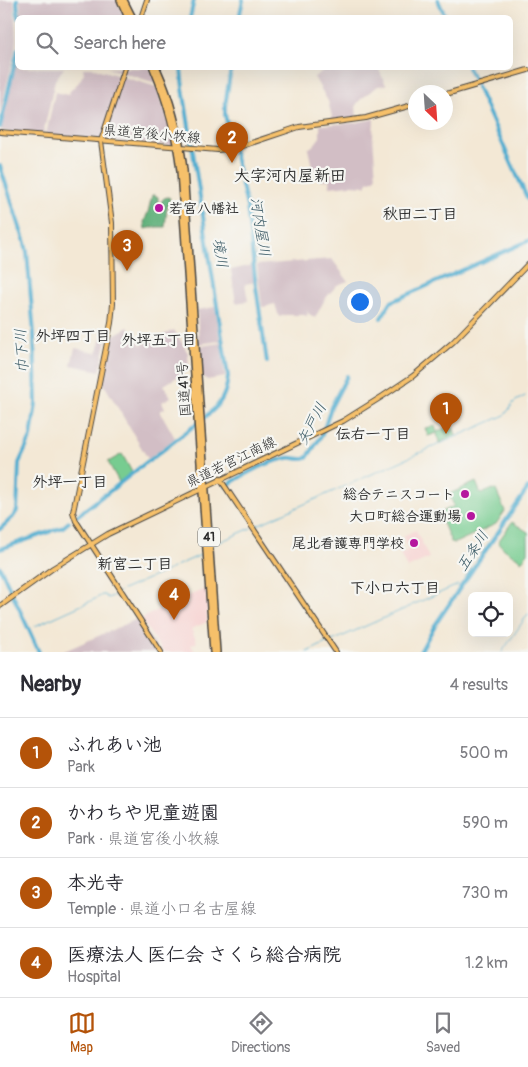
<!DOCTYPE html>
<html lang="en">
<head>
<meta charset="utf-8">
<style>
	:root { --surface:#fff; --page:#f7f7f7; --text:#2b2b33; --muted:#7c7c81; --line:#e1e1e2; --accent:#b45309 }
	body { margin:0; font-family:Pangolin,"Klee One",sans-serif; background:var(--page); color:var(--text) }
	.controls { position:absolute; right:15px; bottom:15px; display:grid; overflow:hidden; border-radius:8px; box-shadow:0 5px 20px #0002 }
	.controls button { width:45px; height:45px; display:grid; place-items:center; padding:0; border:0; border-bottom:1px solid var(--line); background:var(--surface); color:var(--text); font:25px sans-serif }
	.compass { position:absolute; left:408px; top:85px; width:45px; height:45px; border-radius:50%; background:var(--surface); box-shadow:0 5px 20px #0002; rotate:155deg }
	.you { position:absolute; left:359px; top:301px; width:18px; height:18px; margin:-12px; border:4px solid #fff; border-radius:50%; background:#1a73e8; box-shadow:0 0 0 8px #1a73e833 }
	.badge { display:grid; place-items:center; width:32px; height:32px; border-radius:50%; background:var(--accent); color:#fff; font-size:16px; font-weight:700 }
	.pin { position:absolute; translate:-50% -41px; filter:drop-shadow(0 1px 2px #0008) }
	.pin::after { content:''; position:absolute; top:26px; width:18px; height:15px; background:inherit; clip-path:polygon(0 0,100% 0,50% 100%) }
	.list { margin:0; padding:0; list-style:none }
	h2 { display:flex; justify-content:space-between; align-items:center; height:65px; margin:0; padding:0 20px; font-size:21px }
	h2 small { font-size:16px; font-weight:400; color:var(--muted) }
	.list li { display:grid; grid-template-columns:32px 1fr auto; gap:15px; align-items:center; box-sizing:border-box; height:70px; padding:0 20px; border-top:1px solid var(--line) }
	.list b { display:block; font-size:19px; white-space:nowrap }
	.list p { margin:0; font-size:16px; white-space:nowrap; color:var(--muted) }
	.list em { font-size:16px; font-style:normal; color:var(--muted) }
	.icon { flex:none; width:28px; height:28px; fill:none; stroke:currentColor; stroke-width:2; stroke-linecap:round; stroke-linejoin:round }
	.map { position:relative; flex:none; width:528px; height:652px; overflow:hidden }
	.search { position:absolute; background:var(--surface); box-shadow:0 5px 20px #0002; left:15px; right:15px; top:15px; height:55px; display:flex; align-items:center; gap:12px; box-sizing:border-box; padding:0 18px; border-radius:8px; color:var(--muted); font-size:19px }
	.sheet { height:345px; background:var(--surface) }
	nav { display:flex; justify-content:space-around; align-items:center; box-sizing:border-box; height:70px; border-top:1px solid var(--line); background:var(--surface); font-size:14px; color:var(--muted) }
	nav a { display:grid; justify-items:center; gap:2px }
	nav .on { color:var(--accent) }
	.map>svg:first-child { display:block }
</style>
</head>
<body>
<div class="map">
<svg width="528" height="652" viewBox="0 0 528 652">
	<rect width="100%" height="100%" fill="#f6f6f2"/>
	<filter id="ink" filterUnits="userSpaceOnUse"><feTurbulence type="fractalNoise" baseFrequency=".02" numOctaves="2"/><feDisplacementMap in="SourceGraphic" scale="10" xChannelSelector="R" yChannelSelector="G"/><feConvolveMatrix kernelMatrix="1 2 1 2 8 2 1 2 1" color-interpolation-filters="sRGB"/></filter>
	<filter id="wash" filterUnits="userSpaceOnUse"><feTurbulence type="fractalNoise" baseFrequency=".0096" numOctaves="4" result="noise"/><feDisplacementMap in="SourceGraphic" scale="20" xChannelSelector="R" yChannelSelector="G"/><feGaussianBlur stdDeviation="1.12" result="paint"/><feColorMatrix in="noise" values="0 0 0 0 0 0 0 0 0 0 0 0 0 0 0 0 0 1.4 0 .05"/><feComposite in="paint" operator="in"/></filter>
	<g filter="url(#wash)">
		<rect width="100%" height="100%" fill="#f3e8d5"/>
		<g fill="#f7d0cf">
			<polygon points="416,530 429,558 407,568 400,554 409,550 403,536"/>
			<polygon points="205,589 206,590 208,605 207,622 191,629 197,642 191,645 195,652 163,652 141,619 161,608 164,614 172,610 169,604 181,599 184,605 189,603 186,597"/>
		</g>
		<g fill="#d2bec5">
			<polygon points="0,0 14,0 16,40 15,49 0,114"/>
			<polygon points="20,0 117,0 125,17 21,17"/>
			<polygon points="17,60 18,68 64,68 55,80 43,135 3,131 1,130"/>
			<polygon points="83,68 93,68 157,87 173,136 174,146 46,135 55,92 68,95 70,91 79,82 84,73"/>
			<polygon points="107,68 150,68 156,83"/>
			<polygon points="327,68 378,68 386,85 378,86 360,100 356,105 357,119 333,121 328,101 314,77"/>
			<polygon points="374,119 373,136 376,178 368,182 366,186 351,185 330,187 329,180 320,181 319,170 313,171 308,149 314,145 320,137 320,125 353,123"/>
			<polygon points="332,259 348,281 337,285 325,299 315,318 308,313 308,309 307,316 304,315 286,315 279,317 275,304 263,307 262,307 257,265"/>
			<polygon points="253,265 255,282 245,284 248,301 236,303 231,270"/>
			<polygon points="215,307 220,341 199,344 197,310"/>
			<polygon points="128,327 141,345 174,330 188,353 189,370 164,385 171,397 162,402 165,408 160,411 175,438 148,459 101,379 110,337"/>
			<polygon points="101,337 107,338 100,371 71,365 75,348 97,353"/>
			<polygon points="221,343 225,377 207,380 201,374 200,346"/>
			<polygon points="137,619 160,652 62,652"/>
		</g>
		<g fill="#77cc90" stroke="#517c5e">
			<polygon points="435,426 437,432 449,426 451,428 453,427 456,435 439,443 437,433 428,436 425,428"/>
			<polygon points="122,454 132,472 119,482 108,462"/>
			<polygon points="476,482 481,494 493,489 496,490 505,511 496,524 455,543 451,542 440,516 440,513 454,506 449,494"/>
			<polygon points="512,522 528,532 528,553 522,561 504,549 498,542"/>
		</g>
		<path fill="#61b07a" stroke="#466e52" d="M152,195H155L158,197V201L157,209L159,210H161C161,203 160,198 168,197L170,198L167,208L165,227H156L145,229L144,222L148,212Z"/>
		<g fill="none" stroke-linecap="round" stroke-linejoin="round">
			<g stroke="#52aed0" stroke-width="1">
				<polyline points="255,526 505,415 514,402 525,396"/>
				<polyline points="213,545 251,528"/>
				<polyline points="176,566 203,554"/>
				<polyline points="123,590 173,568"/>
				<polyline points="412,605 458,585"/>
				<polyline points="35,626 95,599 102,595 104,595 108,598 115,595 119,592"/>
				<polyline points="332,641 411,606"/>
				<polyline points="307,652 328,642"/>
				<polyline points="502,652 528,614"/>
			</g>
			<g stroke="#52aed0" stroke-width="4">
				<polyline points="17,0 18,18"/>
				<polyline points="438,0 446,18"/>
				<polyline points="190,18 194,0"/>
				<polyline points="239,18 243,0"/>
				<path d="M181,68L183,88L228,376C226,404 212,412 191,428"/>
				<polyline points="231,68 225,106 225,115 238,168 247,207 256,287 267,362"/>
				<polyline points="468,68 476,83"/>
				<polyline points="477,87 528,200"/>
				<polyline points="0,127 18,49"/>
				<polyline points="0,166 25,243 27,252 34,334 36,403 31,437 19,463 17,511 13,517 0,529"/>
				<polyline points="381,318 391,302 528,241"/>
				<polyline points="149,461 190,429"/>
				<polyline points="134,472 148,461"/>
				<polyline points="119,484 133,473"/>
				<path d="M226,486C245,474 265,462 288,458C295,457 300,461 307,458L322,435L331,407L347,376"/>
				<polyline points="105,495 119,484"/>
				<polyline points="77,516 104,495"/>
				<polyline points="55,530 63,527 69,522"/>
				<polyline points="0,549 52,531"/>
				<polyline points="0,567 39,652"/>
				<polyline points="420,652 435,625 528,488"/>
			</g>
		</g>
	</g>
	<g filter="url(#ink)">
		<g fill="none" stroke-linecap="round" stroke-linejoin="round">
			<g stroke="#494744" stroke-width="6">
				<g id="major">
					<polyline points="141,18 147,0"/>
					<polyline points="125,68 101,141 112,223 113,304 111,323 73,512 76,521 161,652"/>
					<polyline points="446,94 528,70"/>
					<polyline points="0,132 218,150 239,147 299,127 366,118 416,104"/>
					<polyline points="220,479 336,652"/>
					<polyline points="0,606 53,568 108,534 343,421 383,396 413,376 453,342 528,264"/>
				</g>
			</g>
			<g stroke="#494744" stroke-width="8">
				<g id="highway">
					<polyline points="120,0 128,18"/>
					<polyline points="124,0 133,18"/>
					<path d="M153,68C167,101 176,134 180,171L213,652"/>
					<path d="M157,68C172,101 180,135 184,170L217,652"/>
				</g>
			</g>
			<use href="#major" stroke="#f6c06b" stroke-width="4"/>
			<use href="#highway" stroke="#f6c06b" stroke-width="5"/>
		</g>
	</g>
	<g fill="#b5179e" stroke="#f6f6f2" stroke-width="2">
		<circle cx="159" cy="208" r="5"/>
		<circle cx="465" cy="494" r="5"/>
		<circle cx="471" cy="516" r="5"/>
		<circle cx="414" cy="543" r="5"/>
	</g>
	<g text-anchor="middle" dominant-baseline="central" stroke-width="4.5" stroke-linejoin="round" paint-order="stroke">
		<rect fill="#f6f6f2" stroke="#686867" stroke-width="1" x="198" y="527.5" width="22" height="19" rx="4"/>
		<g font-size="12" font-weight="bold" fill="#2b2b2b">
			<text x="209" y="537">41</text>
		</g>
		<g font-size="14" fill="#2b2b2b" stroke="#f6f6f2">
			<text transform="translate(152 134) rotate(5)">県道宮後小牧線</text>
			<text transform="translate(184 389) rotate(-94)">国道41号</text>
			<text transform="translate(231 462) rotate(-26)">県道若宮江南線</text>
		</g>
		<g font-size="14" font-weight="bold" fill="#2b2b2b" stroke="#f6f6f2" text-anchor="end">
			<text x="169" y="208" text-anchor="start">若宮八幡社</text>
			<text x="455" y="494">総合テニスコート</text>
			<text x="461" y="516">大口町総合運動場</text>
			<text x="404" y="543">尾北看護専門学校</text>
		</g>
		<g font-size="15" font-weight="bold" fill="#2b2b2b" stroke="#f6f6f2">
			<text x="420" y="214">秋田二丁目</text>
			<text x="73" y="336">外坪四丁目</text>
			<text x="159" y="340">外坪五丁目</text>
			<text x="373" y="434">伝右一丁目</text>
			<text x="70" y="482">外坪一丁目</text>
			<text x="135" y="564">新宮二丁目</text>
			<text x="395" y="588">下小口六丁目</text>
		</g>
		<g font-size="15" font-style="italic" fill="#395965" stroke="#f6f6f2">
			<text transform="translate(260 227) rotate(81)">河内屋川</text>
			<text transform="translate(220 253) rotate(81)">境川</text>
			<text transform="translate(22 351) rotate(-93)">巾下川</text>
			<text transform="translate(312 424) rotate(-62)">矢戸川</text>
			<text transform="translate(473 551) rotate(-57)">五条川</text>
		</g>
		<g font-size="16" font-weight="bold" fill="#2b2b2b" stroke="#f6f6f2">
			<text x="290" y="176">大字河内屋新田</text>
		</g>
	</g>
</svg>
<div class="controls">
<button><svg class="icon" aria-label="locate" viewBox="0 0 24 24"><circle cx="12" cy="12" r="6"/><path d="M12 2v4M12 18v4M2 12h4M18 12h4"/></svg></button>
</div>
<svg class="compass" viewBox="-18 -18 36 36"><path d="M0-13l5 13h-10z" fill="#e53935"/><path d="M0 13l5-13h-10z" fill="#7c7c81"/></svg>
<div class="you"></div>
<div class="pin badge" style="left:446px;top:434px">1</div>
<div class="pin badge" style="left:232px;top:163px">2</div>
<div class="pin badge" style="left:127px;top:271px">3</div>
<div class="pin badge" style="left:174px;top:620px">4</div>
<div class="search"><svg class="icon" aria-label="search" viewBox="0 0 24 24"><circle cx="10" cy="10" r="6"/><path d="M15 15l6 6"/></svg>Search here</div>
</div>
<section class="sheet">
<h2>Nearby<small>4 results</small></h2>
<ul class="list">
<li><span class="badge">1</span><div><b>ふれあい池</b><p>Park</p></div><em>500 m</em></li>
<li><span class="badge">2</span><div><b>かわちや児童遊園</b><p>Park · 県道宮後小牧線</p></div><em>590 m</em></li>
<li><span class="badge">3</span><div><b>本光寺</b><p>Temple · 県道小口名古屋線</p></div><em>730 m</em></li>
<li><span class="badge">4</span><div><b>医療法人 医仁会 さくら総合病院</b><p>Hospital</p></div><em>1.2 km</em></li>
</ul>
</section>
<nav>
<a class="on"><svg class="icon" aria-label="map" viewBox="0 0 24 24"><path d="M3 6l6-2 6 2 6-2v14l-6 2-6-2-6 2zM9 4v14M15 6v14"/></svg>Map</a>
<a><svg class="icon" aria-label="directions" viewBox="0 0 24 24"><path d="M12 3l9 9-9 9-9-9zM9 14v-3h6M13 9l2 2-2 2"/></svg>Directions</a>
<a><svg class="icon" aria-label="saved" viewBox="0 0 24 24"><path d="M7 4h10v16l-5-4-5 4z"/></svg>Saved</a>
</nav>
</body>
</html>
